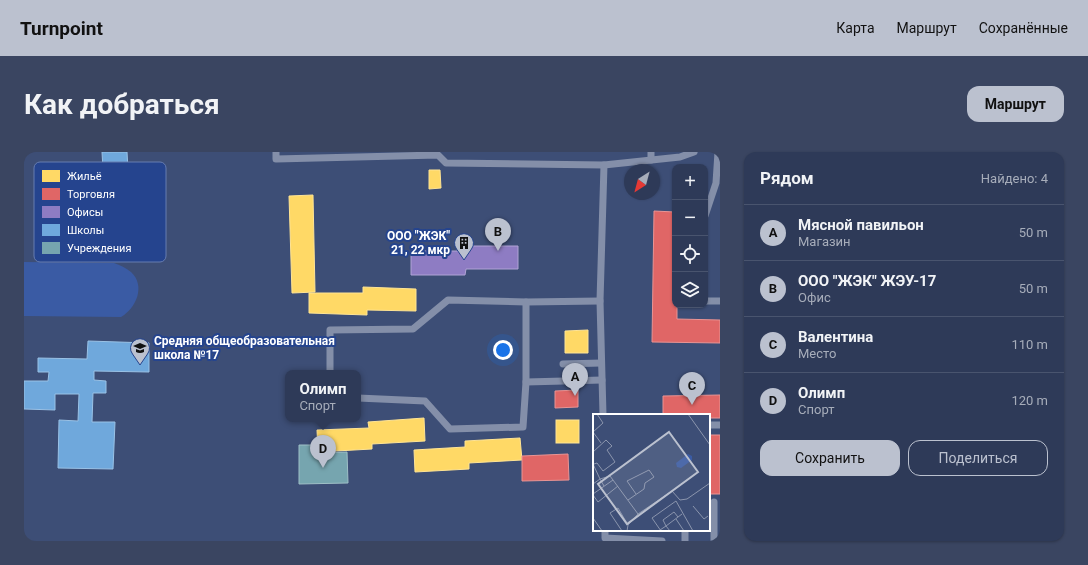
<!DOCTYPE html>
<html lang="ru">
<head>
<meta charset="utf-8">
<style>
	:root { --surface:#2e3a58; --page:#3a4561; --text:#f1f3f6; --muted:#a7adba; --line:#49546e; --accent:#bbc1cf }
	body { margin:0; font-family:Roboto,sans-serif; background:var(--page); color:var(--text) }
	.controls { position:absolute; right:12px; top:12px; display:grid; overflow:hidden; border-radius:8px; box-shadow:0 1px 3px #0004 }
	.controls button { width:36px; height:36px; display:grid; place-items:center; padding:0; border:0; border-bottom:1px solid var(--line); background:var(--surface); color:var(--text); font:20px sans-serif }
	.compass { position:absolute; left:600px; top:12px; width:36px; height:36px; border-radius:50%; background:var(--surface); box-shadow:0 1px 3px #0004; rotate:216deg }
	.you { position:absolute; left:479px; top:198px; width:14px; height:14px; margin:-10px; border:3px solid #fff; border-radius:50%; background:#1a73e8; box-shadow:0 0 0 6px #1a73e833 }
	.badge { display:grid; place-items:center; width:26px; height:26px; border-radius:50%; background:var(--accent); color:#111; font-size:13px; font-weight:700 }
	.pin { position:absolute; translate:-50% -33px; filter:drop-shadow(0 1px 2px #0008) }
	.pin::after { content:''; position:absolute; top:21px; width:14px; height:12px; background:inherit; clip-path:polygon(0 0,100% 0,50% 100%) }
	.popup { position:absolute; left:261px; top:218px; width:76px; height:52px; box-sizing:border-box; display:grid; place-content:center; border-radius:8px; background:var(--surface); filter:drop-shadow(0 1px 3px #0005); font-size:13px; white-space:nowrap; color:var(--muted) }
	.popup b { font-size:15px; color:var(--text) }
	.popup::after { content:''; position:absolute; left:50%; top:100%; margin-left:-8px; border:8px solid transparent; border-top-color:var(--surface) }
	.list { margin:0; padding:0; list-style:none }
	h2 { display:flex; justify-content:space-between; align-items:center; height:52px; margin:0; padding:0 16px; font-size:17px }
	h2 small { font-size:13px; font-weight:400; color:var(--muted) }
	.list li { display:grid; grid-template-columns:26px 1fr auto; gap:12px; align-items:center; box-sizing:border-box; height:56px; padding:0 16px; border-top:1px solid var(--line) }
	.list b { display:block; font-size:15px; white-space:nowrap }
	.list p { margin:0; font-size:13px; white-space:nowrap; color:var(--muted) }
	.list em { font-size:13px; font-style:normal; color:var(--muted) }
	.actions { display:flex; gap:8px; padding:12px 16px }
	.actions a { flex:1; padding:9px 0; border:1px solid var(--accent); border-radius:12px; text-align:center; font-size:14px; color:var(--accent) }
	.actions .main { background:var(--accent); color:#111 }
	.icon { flex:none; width:22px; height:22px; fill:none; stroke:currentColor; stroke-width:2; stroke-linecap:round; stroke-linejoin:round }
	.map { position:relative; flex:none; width:696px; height:389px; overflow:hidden; border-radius:12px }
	header { display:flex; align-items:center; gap:24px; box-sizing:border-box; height:56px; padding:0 20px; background:var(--accent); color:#111 }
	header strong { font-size:19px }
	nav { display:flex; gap:22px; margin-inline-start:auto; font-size:14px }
	.intro { display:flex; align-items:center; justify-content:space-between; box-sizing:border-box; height:96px; padding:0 24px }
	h1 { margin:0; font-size:28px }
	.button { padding:10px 18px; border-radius:12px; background:var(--accent); color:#111; font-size:14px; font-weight:700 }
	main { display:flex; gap:24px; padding:0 24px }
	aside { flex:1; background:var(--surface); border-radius:12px; box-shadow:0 1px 3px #0004 }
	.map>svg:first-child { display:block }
</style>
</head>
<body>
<header>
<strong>Turnpoint</strong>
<nav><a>Карта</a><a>Маршрут</a><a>Сохранённые</a></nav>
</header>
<div class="intro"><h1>Как добраться</h1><a class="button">Маршрут</a></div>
<main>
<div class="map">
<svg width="696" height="389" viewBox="0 0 696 389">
	<rect width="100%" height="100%" fill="#3d4e76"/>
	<path fill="#3a5ba4" d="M0,110L90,111C96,113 102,116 107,120C122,134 112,156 97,165L0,164Z"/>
	<g fill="#ffd966" stroke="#ffe494">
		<polygon points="405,18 416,18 417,36 405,37"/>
		<polygon points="289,43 291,140 268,141 265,44"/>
		<polygon points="339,135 392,137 392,159 343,158 343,163 285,161 285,141 339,141"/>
		<polygon points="564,178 564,201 541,201 541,179"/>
		<polygon points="400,266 401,289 348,292 348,297 294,300 293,278 345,276 344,270"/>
		<rect x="532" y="268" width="23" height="23"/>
		<polygon points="496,286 498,308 445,311 445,317 391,320 390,298 441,295 441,289"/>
	</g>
	<g fill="#e06666" stroke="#e99494">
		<polygon points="630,59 651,60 651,153 653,153 653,167 696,168 696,191 628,190"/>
		<polygon points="554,238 554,255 531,256 531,239"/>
		<polygon points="696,243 696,266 685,266 685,263 639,263 639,244"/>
		<rect x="685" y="283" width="11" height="59"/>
		<polygon points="544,302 545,328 498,329 498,304"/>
	</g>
	<polygon fill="#8e7cc3" stroke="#b0a3d5" points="438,94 494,94 494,117 442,117 441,123 387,123 387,99 438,99"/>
	<g fill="#6fa8dc" stroke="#9ac2e6">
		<polygon points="78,0 103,0 104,18 79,18"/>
		<polygon points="64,189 125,191 125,220 70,219 70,228 82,229 82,241 69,241 68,270 91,270 89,317 34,316 35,268 54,269 55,242 31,242 31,258 0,257 0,229 24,229 25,220 14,220 14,206 63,207"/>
	</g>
	<polygon fill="#76a5af" stroke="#9fc0c7" points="275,293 293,293 293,301 323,300 324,331 275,332"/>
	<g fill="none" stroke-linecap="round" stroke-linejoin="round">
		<g stroke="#848fa9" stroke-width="7">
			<polyline points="252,0 252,7 414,3 422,11 580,13"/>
			<polyline points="627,8 627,0"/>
			<polyline points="681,64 692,31 694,0"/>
			<polyline points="681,149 696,149"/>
			<polyline points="539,212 577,211"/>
			<polyline points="306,221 306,178 389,177 424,148 502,150 576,149"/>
			<polyline points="502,230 578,228"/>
			<polyline points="334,246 401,249 426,277 499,275 502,230 502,150"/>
			<polyline points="579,263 576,149 580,13 656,5 670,0"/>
			<polyline points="685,273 696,273"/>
			<polyline points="690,350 690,389"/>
			<polyline points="581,378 581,386 638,389"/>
			<polyline points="661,389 661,378"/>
		</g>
	</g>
	<defs>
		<g id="building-pin" transform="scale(1)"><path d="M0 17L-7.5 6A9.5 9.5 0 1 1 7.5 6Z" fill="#bbc1cf" stroke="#25448e"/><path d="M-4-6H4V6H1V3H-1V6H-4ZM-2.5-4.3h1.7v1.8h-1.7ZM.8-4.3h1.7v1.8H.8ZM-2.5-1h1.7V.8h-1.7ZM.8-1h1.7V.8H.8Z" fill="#111"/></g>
		<g id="school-pin" transform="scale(1)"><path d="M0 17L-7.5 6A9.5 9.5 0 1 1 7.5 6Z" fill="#bbc1cf" stroke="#25448e"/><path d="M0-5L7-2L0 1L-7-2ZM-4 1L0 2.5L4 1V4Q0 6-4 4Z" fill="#111"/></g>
	</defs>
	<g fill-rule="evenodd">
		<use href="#building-pin" x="440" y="91"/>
		<use href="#school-pin" x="116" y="196"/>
	</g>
	<g text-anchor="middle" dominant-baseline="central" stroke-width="4" stroke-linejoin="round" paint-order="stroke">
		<g font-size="12" font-weight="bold" fill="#fff" stroke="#25448e" text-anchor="end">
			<text x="426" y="84">ООО "ЖЭК"<tspan x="426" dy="14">21, 22 мкр</tspan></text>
			<text x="130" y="189" text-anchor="start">Средняя общеобразовательная<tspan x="130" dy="14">школа №17</tspan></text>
		</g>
	</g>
	<g transform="translate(569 262)">
		<rect width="117" height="117" fill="#3d4e76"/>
		<path d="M95,40L99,42V46L88,54L84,53L83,49Z" fill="#3a5ba4"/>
		<path fill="none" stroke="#8b95ad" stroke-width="1" d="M95,0L117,31M0,18L10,9L4,0M0,18L8,29M0,38L13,26L19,32L14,36L22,48L10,57L4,49L1,50M0,50L7,65L17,62L20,66M0,70L7,65L11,72M0,80L20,66L45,100L35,111L34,117M0,81L5,88L25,72M35,86L51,75L52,69L61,63L56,56L34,67L43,80M100,92L111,105L115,102M45,100L79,77L87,86L94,85L117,69M0,104L9,117M83,105L91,117M67,116L73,112L70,106L81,98L85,103L89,100M29,117L17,99L25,94L35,111M68,117L59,104L83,87L100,117M77,117L73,112L85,103"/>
		<path fill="#bbc1cf" fill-opacity="0.15" stroke="#bbc1cf" stroke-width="2" d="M76,18L105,58L34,110L5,70Z"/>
		<rect width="117" height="117" fill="none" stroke="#fff" stroke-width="2"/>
	</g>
	<rect x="10" y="10" width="132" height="100" rx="6" fill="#25448e" stroke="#667cb0" stroke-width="1"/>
	<rect x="18" y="18" width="18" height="12" fill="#ffd966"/>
	<rect x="18" y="36" width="18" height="12" fill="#e06666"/>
	<rect x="18" y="54" width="18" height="12" fill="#8e7cc3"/>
	<rect x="18" y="72" width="18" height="12" fill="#6fa8dc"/>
	<rect x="18" y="90" width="18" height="12" fill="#76a5af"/>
	<g font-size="11" fill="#fff">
		<text x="43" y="28">Жильё</text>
		<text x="43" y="46">Торговля</text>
		<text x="43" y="64">Офисы</text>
		<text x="43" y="82">Школы</text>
		<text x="43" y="100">Учреждения</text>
	</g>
</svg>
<div class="controls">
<button>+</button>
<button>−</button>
<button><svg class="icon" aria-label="locate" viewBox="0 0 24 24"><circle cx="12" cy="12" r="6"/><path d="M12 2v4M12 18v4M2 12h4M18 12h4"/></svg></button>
<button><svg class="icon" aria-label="layers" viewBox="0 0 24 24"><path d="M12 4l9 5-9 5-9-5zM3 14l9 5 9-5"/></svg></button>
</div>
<svg class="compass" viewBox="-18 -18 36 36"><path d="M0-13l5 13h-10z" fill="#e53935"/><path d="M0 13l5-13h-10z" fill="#a7adba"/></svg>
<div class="you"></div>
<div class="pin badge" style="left:551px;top:244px">A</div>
<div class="pin badge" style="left:474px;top:99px">B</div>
<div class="pin badge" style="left:668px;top:253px">C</div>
<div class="pin badge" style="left:299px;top:316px">D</div>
<div class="popup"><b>Олимп</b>Спорт</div>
</div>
<aside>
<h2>Рядом<small>Найдено: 4</small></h2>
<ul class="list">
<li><span class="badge">A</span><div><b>Мясной павильон</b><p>Магазин</p></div><em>50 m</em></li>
<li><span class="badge">B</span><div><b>ООО &quot;ЖЭК&quot; ЖЭУ-17</b><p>Офис</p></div><em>50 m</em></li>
<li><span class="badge">C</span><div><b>Валентина</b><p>Место</p></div><em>110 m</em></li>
<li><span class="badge">D</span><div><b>Олимп</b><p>Спорт</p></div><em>120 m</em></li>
</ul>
<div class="actions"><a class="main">Сохранить</a><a>Поделиться</a></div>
</aside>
</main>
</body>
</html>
